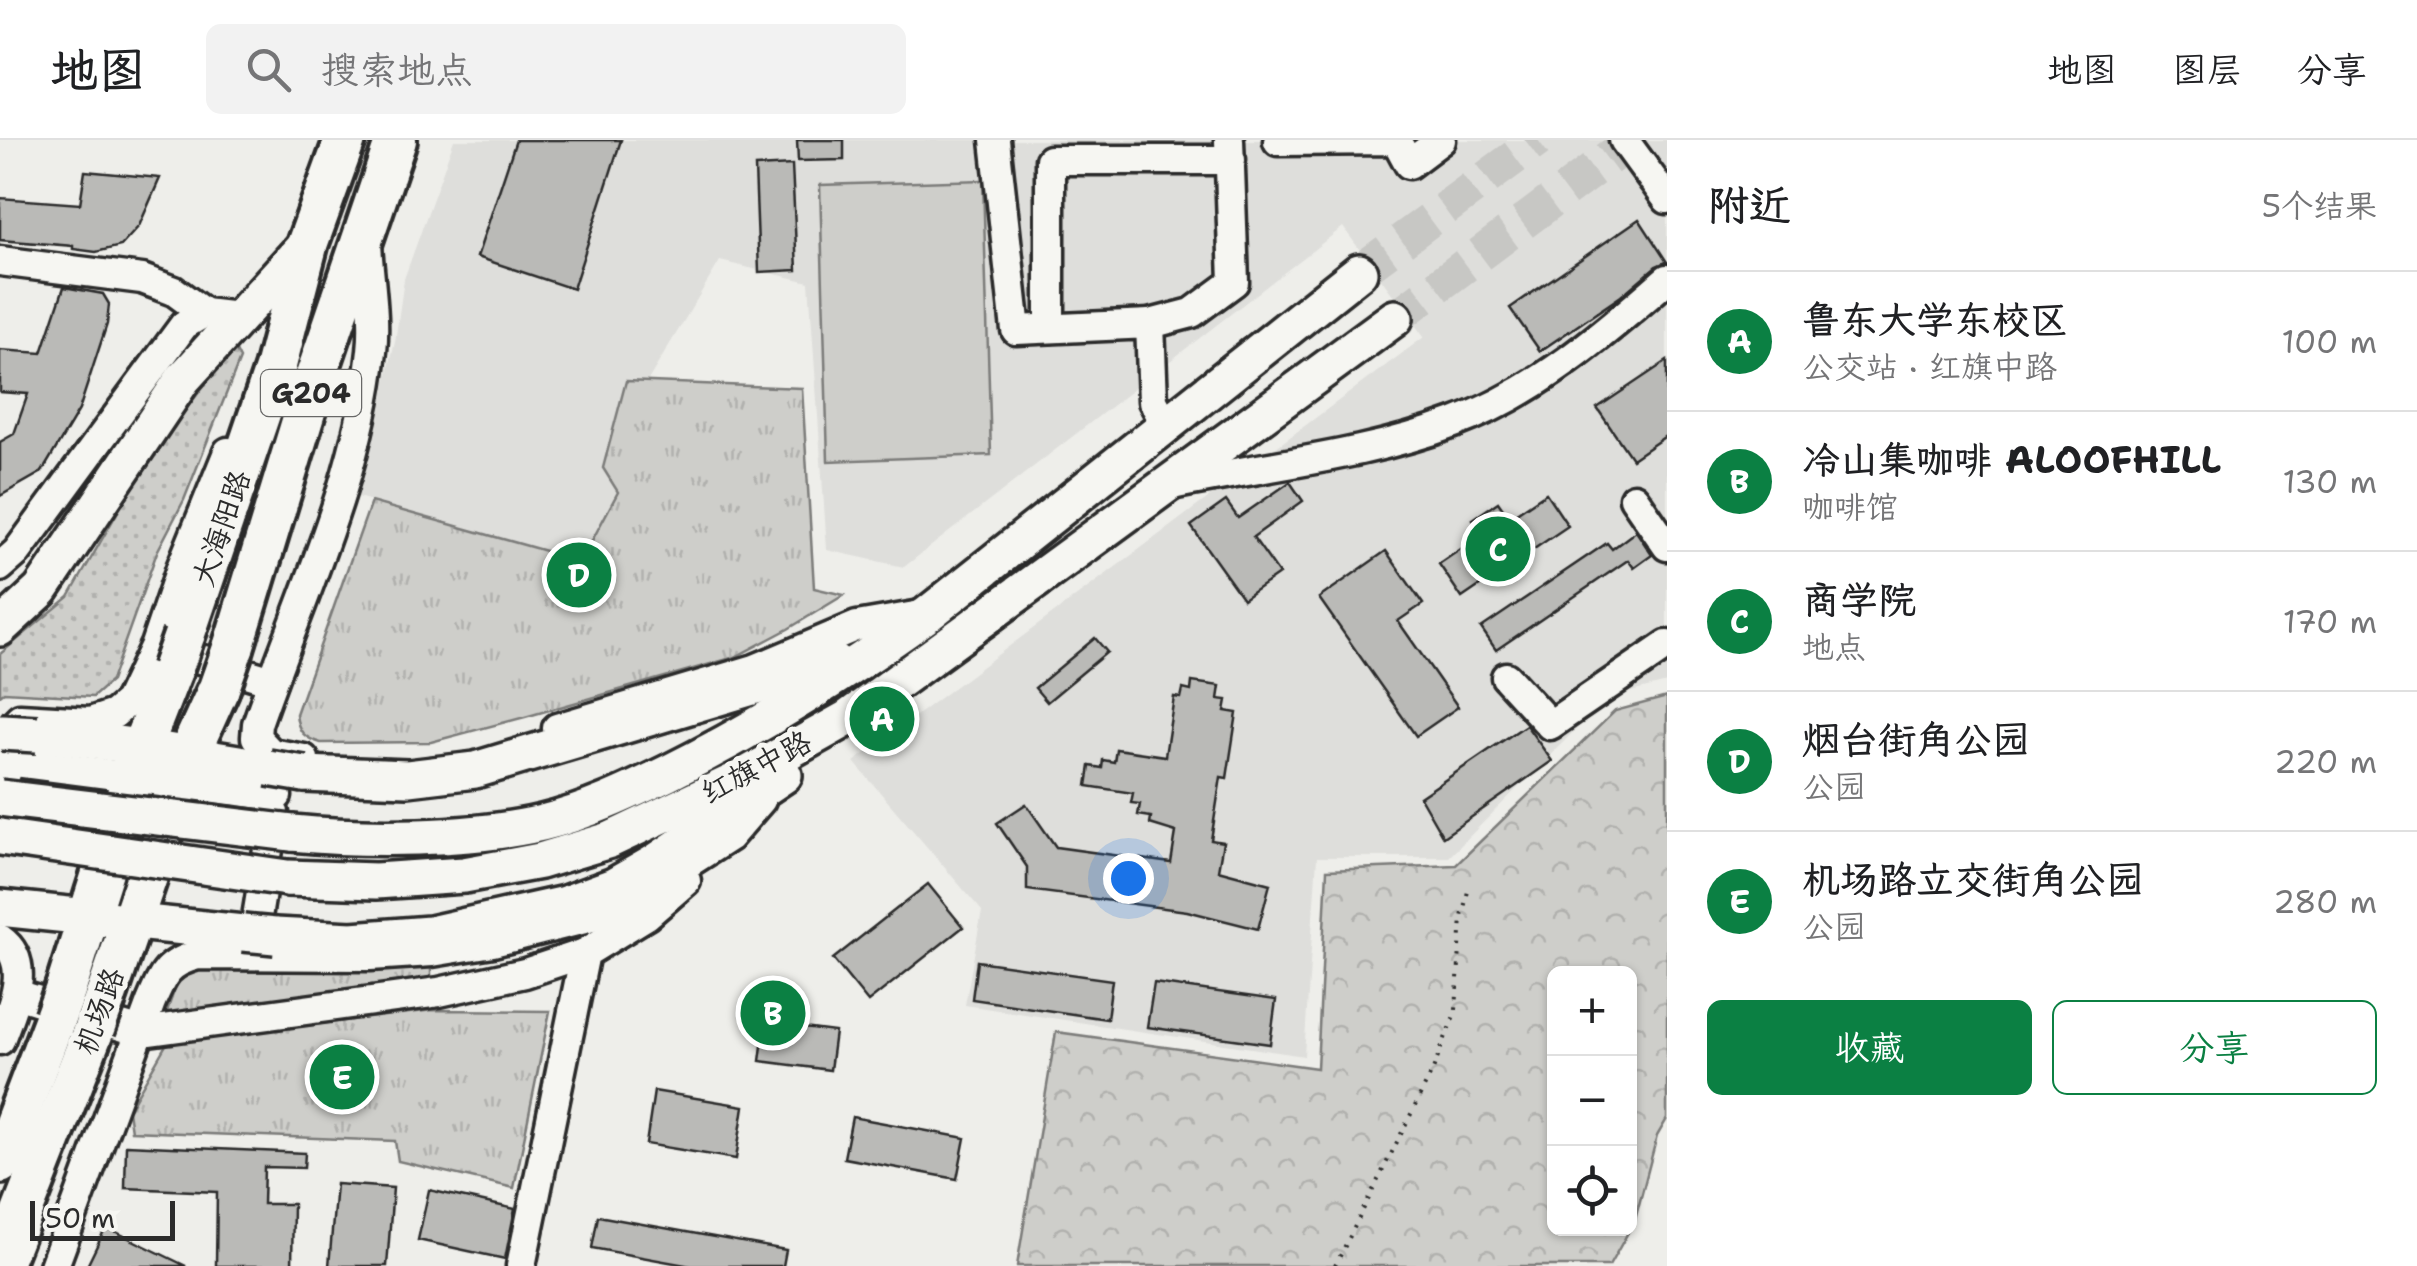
<!DOCTYPE html>
<html lang="zh">
<head>
<meta charset="utf-8">
<style>
	:root { --surface:#fff; --page:#f2f2f2; --text:#202124; --muted:#757577; --line:#e0e0e0; --accent:#0b8043 }
	body { margin:0; font-family:"Shantell Sans","LXGW WenKai TC",sans-serif; background:var(--page); color:var(--text) }
	.controls { position:absolute; right:30px; bottom:30px; display:grid; overflow:hidden; border-radius:15px; box-shadow:0 2px 8px #0004 }
	.controls button { width:90px; height:90px; display:grid; place-items:center; padding:0; border:0; border-bottom:2px solid var(--line); background:var(--surface); color:var(--text); font:50px sans-serif }
	.scale { position:absolute; left:30px; bottom:25px; width:145px; box-sizing:border-box; padding-left:10px; border:5px solid #2b2b2b; border-top:0; font-size:28px; line-height:35px; white-space:nowrap; color:#2b2b2b; -webkit-text-stroke:8px #f6f6f2; paint-order:stroke }
	.you { position:absolute; left:1128px; top:738px; width:35px; height:35px; margin:-25px; border:8px solid #fff; border-radius:50%; background:#1a73e8; box-shadow:0 0 0 15px #1a73e833 }
	.badge { display:grid; place-items:center; width:65px; height:65px; border-radius:50%; background:var(--accent); color:#fff; font-size:32px; font-weight:700 }
	.pin { position:absolute; translate:-50% -50%; border:5px solid #fff; box-shadow:0 2px 10px #0006 }
	.list { margin:0; padding:0; list-style:none }
	h2 { display:flex; justify-content:space-between; align-items:center; height:130px; margin:0; padding:0 40px; font-size:42px }
	h2 small { font-size:32px; font-weight:400; color:var(--muted) }
	.list li { display:grid; grid-template-columns:65px 1fr auto; gap:30px; align-items:center; box-sizing:border-box; height:140px; padding:0 40px; border-top:2px solid var(--line) }
	.list b { display:block; font-size:38px; white-space:nowrap }
	.list p { margin:0; font-size:32px; white-space:nowrap; color:var(--muted) }
	.list em { font-size:32px; font-style:normal; color:var(--muted) }
	.actions { display:flex; gap:20px; padding:30px 40px }
	.actions a { flex:1; padding:22px 0; border:2px solid var(--accent); border-radius:15px; text-align:center; font-size:35px; color:var(--accent) }
	.actions .main { background:var(--accent); color:#fff }
	.icon { flex:none; width:55px; height:55px; fill:none; stroke:currentColor; stroke-width:2; stroke-linecap:round; stroke-linejoin:round }
	.map { position:relative; flex:none; width:1667px; height:1126px; overflow:hidden }
	header { display:flex; align-items:center; gap:60px; box-sizing:border-box; height:140px; padding:0 50px; background:var(--surface); border-bottom:2px solid var(--line) }
	header strong { font-size:48px }
	nav { display:flex; gap:55px; margin-inline-start:auto; font-size:35px }
	.search { width:700px; height:90px; background:var(--page); display:flex; align-items:center; gap:25px; box-sizing:border-box; padding:0 35px; border-radius:15px; color:var(--muted); font-size:38px }
	main { display:flex }
	aside { flex:1; background:var(--surface) }
	.map>svg:first-child { display:block }
</style>
</head>
<body>
<header>
<strong>地图</strong>
<div class="search"><svg class="icon" aria-label="search" viewBox="0 0 24 24"><circle cx="10" cy="10" r="6"/><path d="M15 15l6 6"/></svg>搜索地点</div>
<nav><a>地图</a><a>图层</a><a>分享</a></nav>
</header>
<main>
<div class="map">
<svg width="1667" height="1126" viewBox="0 0 1667 1126">
	<defs>
		<pattern id="grass-dots" width="8" height="8" patternUnits="userSpaceOnUse" patternTransform="scale(2.5)"><rect width="8" height="8" fill="#cececa"/><path d="M2 2h.1M6 6h.1" fill="none" stroke="#b1b1ae" stroke-width="1.8" stroke-linecap="round"/></pattern>
		<pattern id="forest-crowns" width="20" height="18" patternUnits="userSpaceOnUse" patternTransform="scale(2.5)"><rect width="20" height="18" fill="#cececa"/><path d="M2 6a3 3 0 1 1 6 0M12 15a3 3 0 1 1 6 0" fill="none" stroke="#b1b1ae"/></pattern>
		<pattern id="park-tufts" width="24" height="20" patternUnits="userSpaceOnUse" patternTransform="scale(2.5)"><rect width="24" height="20" fill="#cececa"/><path d="M3 7l-1-3M5 7V3M7 7l1-3M15 17l-1-3M17 17v-4M19 17l1-3" fill="none" stroke="#b1b1ae"/></pattern>
	</defs>
	<rect width="100%" height="100%" fill="#eeeeea"/>
	<filter id="ink" filterUnits="userSpaceOnUse"><feTurbulence type="fractalNoise" baseFrequency=".01" numOctaves="2"/><feDisplacementMap in="SourceGraphic" scale="20" xChannelSelector="R" yChannelSelector="G"/><feConvolveMatrix kernelMatrix="1 2 1 2 8 2 1 2 1" color-interpolation-filters="sRGB"/></filter>
	<g filter="url(#ink)">
		<polygon fill="#dededb" points="454,0 1667,0 1667,543 1607,558 1449,717 1317,717 1304,916 965,865 982,771 854,622 1424,197 1343,87 904,427 827,410 809,142 720,121 647,242 626,241 618,352 581,421 358,357 395,202 404,139"/>
		<polygon fill="url(#grass-dots)" stroke="#7c7c7a" stroke-width="2.5" points="230,211 236,211 240,219 184,360 157,412 111,541 93,557 4,552 0,555 0,514 69,457 145,324"/>
		<path fill="url(#forest-crowns)" stroke="#7c7c7a" stroke-width="2.5" fill-rule="evenodd" d="M1667,557V979L1657,996L1635,1080L1609,1126H1017L1056,892L1317,928L1327,730L1456,725L1615,571ZM1554,834H1630V1088H1554Z"/>
		<g fill="url(#park-tufts)" stroke="#7c7c7a" stroke-width="2.5">
			<path d="M626,241L802,248L814,448L844,455L788,489L735,517L525,577L431,602L321,603C304,598 298,592 296,574L371,362L581,421L618,352L603,328Z"/>
			<polygon points="431,823 431,842 170,877 166,874 180,834 186,826"/>
			<polygon points="433,870 550,871 514,1048 398,1021 395,1001 131,991 128,971 167,903"/>
		</g>
		<polygon fill="#cececa" stroke="#7c7c7a" stroke-width="2.5" points="983,40 991,315 828,321 820,45"/>
		<g fill="#babab7" stroke="#2b2b2b" stroke-width="2.5">
			<polygon points="516,0 621,0 573,149 477,117"/>
			<polygon points="797,0 844,0 844,20 798,21"/>
			<polygon points="792,25 797,130 759,132 755,27"/>
			<polygon points="85,31 160,38 139,86 121,106 96,112 73,109 73,106 0,100 0,58 80,64"/>
			<polygon points="1639,79 1667,122 1656,126 1621,156 1540,211 1510,168"/>
			<polygon points="64,147 103,154 109,164 107,184 79,270 42,332 0,356 0,302 14,294 28,254 0,252 0,210 42,213"/>
			<polygon points="1667,221 1667,295 1632,319 1597,268"/>
			<polygon points="1290,342 1303,361 1253,397 1279,434 1243,459 1191,386 1226,361 1238,378"/>
			<polygon points="1546,353 1568,386 1462,458 1439,424 1483,394 1473,379 1498,362 1509,378"/>
			<polygon points="1636,391 1652,415 1634,428 1628,420 1496,510 1481,488 1607,403 1612,409"/>
			<polygon points="1386,411 1423,464 1398,481 1458,567 1416,596 1319,458"/>
			<polygon points="1095,498 1107,512 1047,562 1035,548"/>
			<polygon points="1192,542 1220,546 1218,559 1227,560 1225,571 1237,573 1227,638 1221,637 1211,700 1223,702 1218,730 1270,744 1258,789 1187,771 1027,750 1027,727 997,683 1026,664 1056,707 1171,723 1176,692 1150,684 1151,677 1138,675 1140,664 1131,663 1133,653 1087,646 1090,626 1102,628 1103,620 1114,622 1116,609 1165,616 1174,557 1181,558 1183,549 1191,551"/>
			<polygon points="1526,585 1552,621 1443,697 1420,657"/>
			<polygon points="928,744 963,787 868,862 833,819"/>
			<polygon points="977,821 1112,840 1107,879 972,859"/>
			<polygon points="1154,843 1276,860 1270,904 1147,887"/>
			<polygon points="765,883 835,892 830,930 760,921"/>
			<polygon points="654,951 744,966 736,1019 646,1004"/>
			<polygon points="852,977 965,998 957,1039 844,1018"/>
			<polygon points="126,1005 305,1013 304,1028 264,1027 263,1064 293,1064 292,1126 216,1126 217,1052 125,1048"/>
			<polygon points="336,1044 393,1048 387,1126 329,1126"/>
			<polygon points="429,1050 515,1069 505,1119 418,1100"/>
			<polygon points="598,1076 786,1110 783,1126 691,1126 592,1108"/>
			<polygon points="106,1087 186,1126 87,1126"/>
		</g>
		<g fill="none" stroke-linecap="round" stroke-linejoin="round">
			<g stroke="#c7c7c4" stroke-width="35" stroke-dasharray="35 18" stroke-linecap="butt">
				<polyline points="1359,132 1538,0"/>
				<polyline points="1395,178 1633,0"/>
			</g>
			<g stroke="#2b2b2b" stroke-width="35">
				<g id="minor">
					<polyline points="995,0 1016,190 1150,184 1153,261 1166,285"/>
					<polyline points="1624,0 1667,59"/>
					<polyline points="1278,1 1396,0 1409,24 1441,0"/>
					<polyline points="0,121 142,139 174,151 204,173"/>
					<polyline points="1150,184 1192,173 1234,142 1229,0"/>
					<polyline points="1050,188 1050,20 1231,20"/>
					<path d="M1172,345C1266,325 1363,317 1454,283C1536,253 1603,195 1667,139"/>
					<polyline points="1634,358 1667,406"/>
					<polyline points="0,427 17,412 184,185 204,173 238,177"/>
					<polyline points="161,507 272,541"/>
					<polyline points="1506,537 1550,585 1667,505"/>
					<polyline points="557,588 755,529 857,486 921,475"/>
					<path d="M304,619L271,613L256,597L257,584C299,462 358,341 372,211C376,177 369,139 367,104"/>
					<polyline points="0,620 277,656"/>
					<polyline points="0,649 11,620 15,583 20,578 90,582 114,574 128,562 155,505 181,428 228,312"/>
					<path d="M0,799C34,823 11,869 0,900"/>
					<polyline points="251,814 274,673"/>
					<polyline points="16,854 141,892 439,852 525,833 585,813"/>
					<path d="M54,1126L151,862C163,834 167,823 198,815L370,816L432,812L493,802L593,777L632,759L729,697L761,660"/>
					<polyline points="521,1126 585,813 647,775 686,741"/>
				</g>
			</g>
			<g stroke="#2b2b2b" stroke-width="42">
				<g id="major">
					<polyline points="0,488 41,450 183,239 308,102"/>
					<polyline points="37,594 142,607 268,628"/>
					<polyline points="304,634 408,638 475,630 836,522"/>
					<path d="M292,693C365,700 470,700 542,683C587,672 627,653 668,633C759,588 846,533 928,474L1359,132"/>
					<polyline points="287,738 376,741 464,735 540,721 610,700 739,639 848,578 1395,178"/>
					<polyline points="0,768 243,793"/>
					<polyline points="275,796 352,800 430,794 565,764 614,746 654,723 784,635"/>
				</g>
			</g>
			<g stroke="#2b2b2b" stroke-width="48">
				<g id="highway">
					<polyline points="184,496 275,229 308,102 345,0"/>
					<polyline points="233,508 314,242 396,0"/>
					<polyline points="66,848 142,607 172,530"/>
					<polyline points="105,859 189,614 219,548"/>
					<polyline points="0,1023 55,878"/>
					<polyline points="1,1126 94,889"/>
				</g>
			</g>
			<polyline stroke="#2b2b2b" stroke-width="4" stroke-dasharray="2.5 8" stroke-linecap="butt" points="1335,1126 1433,930 1456,870 1462,777 1468,751"/>
			<use href="#minor" stroke="#f6f6f2" stroke-width="28"/>
			<use href="#major" stroke="#f6f6f2" stroke-width="35"/>
			<use href="#highway" stroke="#f6f6f2" stroke-width="40"/>
			<g stroke="#2b2b2b" stroke-width="42" stroke-linecap="butt">
				<g id="major-bridge">
					<polyline points="2,592 37,594"/>
					<polyline points="268,628 304,634"/>
					<polyline points="0,658 292,693"/>
					<polyline points="0,697 287,738"/>
					<polyline points="243,793 275,796"/>
				</g>
			</g>
			<g stroke="#2b2b2b" stroke-width="48" stroke-linecap="butt">
				<g id="highway-bridge">
					<polyline points="172,530 184,496"/>
					<polyline points="219,548 233,508"/>
					<polyline points="55,878 66,848"/>
					<polyline points="94,889 105,859"/>
				</g>
			</g>
			<use href="#major-bridge" stroke="#f6f6f2" stroke-width="35"/>
			<use href="#highway-bridge" stroke="#f6f6f2" stroke-width="40"/>
		</g>
	</g>
	<g text-anchor="middle" dominant-baseline="central" stroke-width="10" stroke-linejoin="round" paint-order="stroke">
		<rect fill="#f6f6f2" stroke="#686867" stroke-width="2.5" x="261" y="230" width="100" height="46" rx="8"/>
		<g font-size="28" font-weight="bold" fill="#2b2b2b">
			<text x="311" y="253">G204</text>
		</g>
		<g font-size="30" fill="#2b2b2b" stroke="#f6f6f2">
			<text transform="translate(221 388) rotate(-71)">大海阳路</text>
			<text transform="translate(756 627) rotate(-28)">红旗中路</text>
			<text transform="translate(99 871) rotate(-70)">机场路</text>
		</g>
	</g>
</svg>
<div class="controls">
<button>+</button>
<button>−</button>
<button><svg class="icon" aria-label="locate" viewBox="0 0 24 24"><circle cx="12" cy="12" r="6"/><path d="M12 2v4M12 18v4M2 12h4M18 12h4"/></svg></button>
</div>
<div class="scale">50 m</div>
<div class="you"></div>
<div class="pin badge" style="left:882px;top:579px">A</div>
<div class="pin badge" style="left:773px;top:873px">B</div>
<div class="pin badge" style="left:1498px;top:409px">C</div>
<div class="pin badge" style="left:579px;top:435px">D</div>
<div class="pin badge" style="left:342px;top:937px">E</div>
</div>
<aside>
<h2>附近<small>5个结果</small></h2>
<ul class="list">
<li><span class="badge">A</span><div><b>鲁东大学东校区</b><p>公交站 · 红旗中路</p></div><em>100 m</em></li>
<li><span class="badge">B</span><div><b>冷山集咖啡 ALOOFHILL</b><p>咖啡馆</p></div><em>130 m</em></li>
<li><span class="badge">C</span><div><b>商学院</b><p>地点</p></div><em>170 m</em></li>
<li><span class="badge">D</span><div><b>烟台街角公园</b><p>公园</p></div><em>220 m</em></li>
<li><span class="badge">E</span><div><b>机场路立交街角公园</b><p>公园</p></div><em>280 m</em></li>
</ul>
<div class="actions"><a class="main">收藏</a><a>分享</a></div>
</aside>
</main>
</body>
</html>
